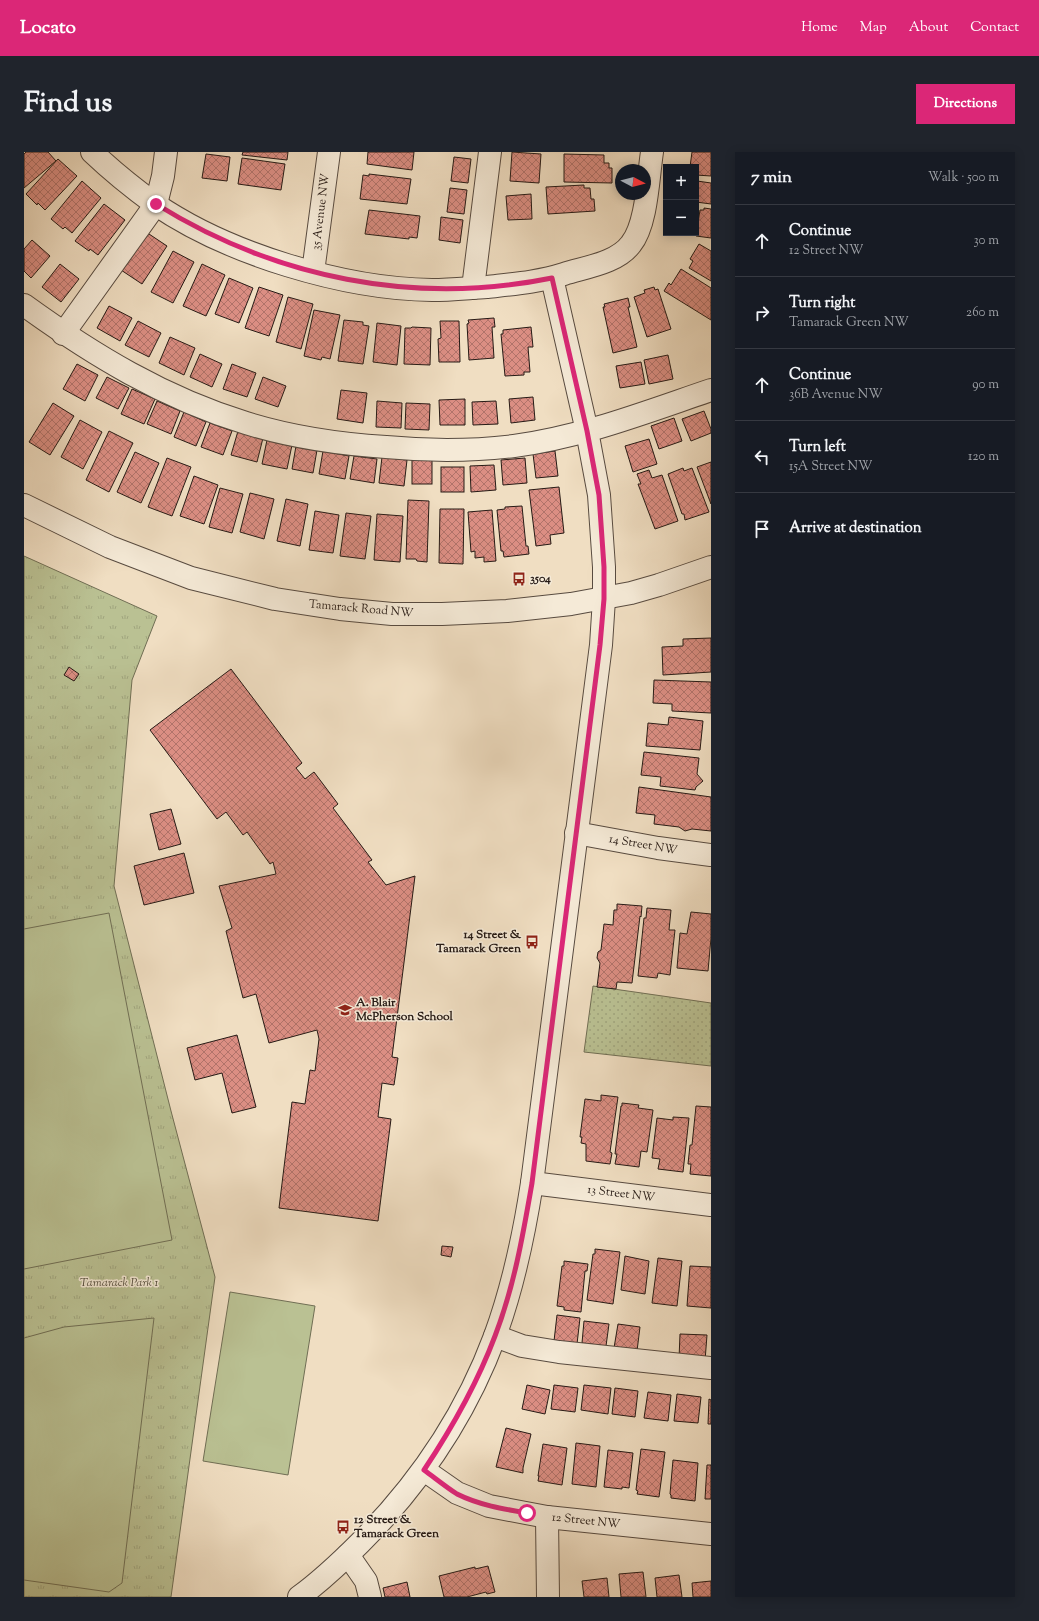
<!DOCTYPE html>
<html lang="en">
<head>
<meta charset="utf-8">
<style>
	:root { --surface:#171b24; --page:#20242c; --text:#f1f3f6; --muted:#9ea1a6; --line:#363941; --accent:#db2777 }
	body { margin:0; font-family:"Sorts Mill Goudy",serif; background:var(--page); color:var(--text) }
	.controls { position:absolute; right:12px; top:12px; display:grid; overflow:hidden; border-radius:0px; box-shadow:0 2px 10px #0003 }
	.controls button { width:36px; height:36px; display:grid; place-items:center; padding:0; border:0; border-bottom:1px solid var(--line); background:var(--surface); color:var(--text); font:20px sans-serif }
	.compass { position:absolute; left:591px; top:12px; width:36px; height:36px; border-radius:50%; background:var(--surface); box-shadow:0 2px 10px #0003; rotate:97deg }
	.stop { position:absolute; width:12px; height:12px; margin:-9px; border:3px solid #db2777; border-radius:50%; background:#fff }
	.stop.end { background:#db2777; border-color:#fff; box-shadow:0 1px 4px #0008 }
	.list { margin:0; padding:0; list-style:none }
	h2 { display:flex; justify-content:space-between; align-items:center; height:52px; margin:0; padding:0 16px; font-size:17px }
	h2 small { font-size:13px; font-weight:400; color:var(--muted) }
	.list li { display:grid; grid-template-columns:26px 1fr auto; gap:12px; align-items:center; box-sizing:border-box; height:72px; padding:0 16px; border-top:1px solid var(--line) }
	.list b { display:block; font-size:15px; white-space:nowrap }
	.list p { margin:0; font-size:13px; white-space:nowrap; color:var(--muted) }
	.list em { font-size:13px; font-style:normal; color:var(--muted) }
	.icon { flex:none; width:22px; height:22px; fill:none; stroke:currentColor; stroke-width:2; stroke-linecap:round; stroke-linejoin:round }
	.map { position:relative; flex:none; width:687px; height:1445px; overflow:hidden; border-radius:0px }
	header { display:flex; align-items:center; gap:24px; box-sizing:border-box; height:56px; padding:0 20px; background:var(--accent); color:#fff }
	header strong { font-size:19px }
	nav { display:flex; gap:22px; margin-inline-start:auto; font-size:14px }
	.intro { display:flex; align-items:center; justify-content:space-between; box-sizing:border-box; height:96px; padding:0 24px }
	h1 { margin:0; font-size:28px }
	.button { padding:10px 18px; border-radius:0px; background:var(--accent); color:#fff; font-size:14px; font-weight:700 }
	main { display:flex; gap:24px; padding:0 24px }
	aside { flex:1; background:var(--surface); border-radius:0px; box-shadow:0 2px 10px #0003 }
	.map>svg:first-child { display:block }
</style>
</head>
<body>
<header>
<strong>Locato</strong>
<nav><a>Home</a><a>Map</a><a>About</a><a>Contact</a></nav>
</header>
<div class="intro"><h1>Find us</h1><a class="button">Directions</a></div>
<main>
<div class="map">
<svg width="687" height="1445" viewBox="0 0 687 1445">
	<defs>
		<pattern id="grass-dots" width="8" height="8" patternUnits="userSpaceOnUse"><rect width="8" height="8" fill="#bac193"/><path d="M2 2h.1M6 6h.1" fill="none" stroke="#a0a57e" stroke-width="1.8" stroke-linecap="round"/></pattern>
		<pattern id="park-tufts" width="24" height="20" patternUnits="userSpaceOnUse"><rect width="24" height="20" fill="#bac193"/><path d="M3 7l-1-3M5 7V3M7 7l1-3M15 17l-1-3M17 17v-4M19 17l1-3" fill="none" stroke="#a0a57e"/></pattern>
		<pattern id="building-cross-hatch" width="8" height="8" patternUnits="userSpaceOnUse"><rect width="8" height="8" fill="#db8e83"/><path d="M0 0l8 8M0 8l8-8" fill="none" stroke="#b1736a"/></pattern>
	</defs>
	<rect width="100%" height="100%" fill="#f0dec2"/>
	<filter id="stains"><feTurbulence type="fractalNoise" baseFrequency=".005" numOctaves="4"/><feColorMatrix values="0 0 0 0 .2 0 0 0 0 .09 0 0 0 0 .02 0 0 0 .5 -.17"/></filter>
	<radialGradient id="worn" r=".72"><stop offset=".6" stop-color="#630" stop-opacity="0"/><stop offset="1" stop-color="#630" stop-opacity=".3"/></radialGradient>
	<polygon fill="url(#grass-dots)" stroke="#706e54" points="569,834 687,851 687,914 560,900"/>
	<polygon fill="url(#park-tufts)" stroke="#706e54" points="0,404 133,464 108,528 90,734 147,959 191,1125 147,1445 0,1445"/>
	<g fill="#bac193" stroke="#706e54">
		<polygon points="85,761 148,1088 0,1117 0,777"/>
		<polygon points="206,1140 291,1154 264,1323 179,1309"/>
		<polygon points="130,1166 98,1431 85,1440 0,1428 0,1186 40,1175"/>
	</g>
	<g fill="url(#building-cross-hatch)" stroke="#261a15">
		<polygon points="2,0 24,0 32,9 0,36 0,2"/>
		<polygon points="219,0 264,0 263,8 218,3"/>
		<polygon points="344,0 390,0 388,18 343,12"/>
		<polygon points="488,0 517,2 515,31 486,29"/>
		<polygon points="668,0 687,0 687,24 672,23 672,15 666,15"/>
		<polygon points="182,2 206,5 203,29 178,26"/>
		<polygon points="540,2 580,3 580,11 585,11 585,16 588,16 588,31 540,30"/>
		<polygon points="430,5 447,7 444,31 427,29"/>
		<polygon points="218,6 261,12 257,38 214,32"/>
		<polygon points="34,7 53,24 21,58 14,51 13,53 2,42"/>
		<polygon points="345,22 387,27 383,52 336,47 339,23 345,24"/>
		<polygon points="58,29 77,46 48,81 41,75 39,77 27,67"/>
		<polygon points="673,29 687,31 687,52 672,50"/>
		<polygon points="560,33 560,36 566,36 567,47 570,47 571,59 524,62 522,35"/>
		<polygon points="426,36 443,38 440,62 423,60"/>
		<polygon points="507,42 508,67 484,68 482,44"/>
		<polygon points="80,52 101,68 74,103 66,97 65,99 51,89"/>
		<polygon points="680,56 687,57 687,86 672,84 676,58 680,58"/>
		<polygon points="345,58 396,64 393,86 385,85 385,87 341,82"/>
		<polygon points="417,65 439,68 436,91 415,88"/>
		<polygon points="122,80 143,94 118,132 97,118"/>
		<polygon points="8,88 26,104 7,126 0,119 0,97"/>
		<polygon points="675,92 687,99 687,129 665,116 669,109 666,107"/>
		<polygon points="149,99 170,110 149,151 127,140"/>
		<polygon points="36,112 55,127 37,150 18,135"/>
		<polygon points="178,112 201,123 182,164 159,154"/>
		<polygon points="657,117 687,136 687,168 640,139 645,131 647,133"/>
		<polygon points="205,126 229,136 215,171 191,162"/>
		<polygon points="235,135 259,143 245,184 221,176"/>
		<polygon points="630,135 631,138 634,137 647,177 623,185 610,145 621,141 620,138"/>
		<polygon points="264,145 289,152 277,197 252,190"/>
		<polygon points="604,146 606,155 604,155 613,195 589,201 579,155 581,155 580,152"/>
		<polygon points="85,154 108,166 96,189 73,176"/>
		<polygon points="290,158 316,163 306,207 298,205 297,208 280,204"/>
		<polygon points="470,166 471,175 468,175 470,206 445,208 443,172 445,171 444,168"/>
		<polygon points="320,168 339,170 339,173 345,174 339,212 314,209"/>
		<polygon points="114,169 137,181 125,205 101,193"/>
		<polygon points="416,169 435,169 436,210 415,210 414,187 417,186"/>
		<polygon points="353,171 377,174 373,213 349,210"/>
		<polygon points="388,175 407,176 406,213 380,212 381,176 387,176"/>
		<polygon points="507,175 509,195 504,195 506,220 500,220 500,223 481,224 477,182 479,182 479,178"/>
		<polygon points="146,185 171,196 160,223 135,211"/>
		<polygon points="176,202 198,212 188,235 166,225"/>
		<polygon points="644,203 649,227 625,232 620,208"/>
		<polygon points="617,210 621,232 596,236 592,214"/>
		<polygon points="53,212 74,223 61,249 39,237"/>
		<polygon points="208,212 232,221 223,245 199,237"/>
		<polygon points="83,225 105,236 94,257 72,246"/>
		<polygon points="239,225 262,234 254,255 231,247"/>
		<polygon points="108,237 131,247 120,272 97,262"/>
		<polygon points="317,238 343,241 339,271 313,267"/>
		<polygon points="509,245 511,268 487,271 485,247"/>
		<polygon points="441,247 441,273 416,273 415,248"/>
		<polygon points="133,249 156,259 147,282 123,272"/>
		<polygon points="353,249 378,251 377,276 352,275"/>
		<polygon points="472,249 474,272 449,273 448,250"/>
		<polygon points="29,251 50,264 26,303 5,290"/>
		<polygon points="382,251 406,252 405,278 381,277"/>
		<polygon points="680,259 687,277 687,281 667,289 658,267"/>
		<polygon points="160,260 182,270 172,294 150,285"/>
		<polygon points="650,266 658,289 635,297 627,274"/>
		<polygon points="56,268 78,280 59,317 37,305"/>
		<polygon points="186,271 208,279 199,303 177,295"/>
		<polygon points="85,279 109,291 85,340 62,328"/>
		<polygon points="214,279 239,286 233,310 207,303"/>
		<polygon points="625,287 633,312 609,320 601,294"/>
		<polygon points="243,288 268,293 263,317 238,312"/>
		<polygon points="272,294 293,298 289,321 268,317"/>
		<polygon points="299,299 325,304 321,327 295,322"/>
		<polygon points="531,299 534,324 512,326 509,302"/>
		<polygon points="111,300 135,311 117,351 93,340"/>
		<polygon points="330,304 353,307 350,331 326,327"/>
		<polygon points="358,305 383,308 380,334 355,331"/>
		<polygon points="143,306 167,315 148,364 124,355"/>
		<polygon points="501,306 503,331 479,333 477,308"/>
		<rect x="388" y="308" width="20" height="24"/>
		<polygon points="687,310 687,352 673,315"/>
		<polygon points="470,313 472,338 447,340 446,314"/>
		<rect x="417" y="315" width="23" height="25"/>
		<polygon points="659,316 660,319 668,316 685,360 661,368 660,362 658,362 644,322"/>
		<polygon points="625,318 628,326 638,323 654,369 631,377 614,332 617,332 613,322"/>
		<polygon points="170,324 194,333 180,372 156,364"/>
		<polygon points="535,335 540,381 526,383 527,392 512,394 505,338"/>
		<polygon points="196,336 219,342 208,381 185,375"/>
		<polygon points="226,341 250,347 240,387 216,380"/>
		<polygon points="262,347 284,352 276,394 253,389"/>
		<polygon points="384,348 405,349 403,410 393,409 392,407 382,407"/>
		<polygon points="498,354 502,394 504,394 505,402 480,405 479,399 477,399 473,358 481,357 481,355"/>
		<polygon points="416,357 440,357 439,412 415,411"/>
		<polygon points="468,358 472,409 460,410 460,405 451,406 451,399 447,400 444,360"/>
		<polygon points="291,359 315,363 309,401 285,398"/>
		<polygon points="322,361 347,364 341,407 316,404"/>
		<polygon points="353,362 379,364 376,410 350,408"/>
		<polygon points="687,486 687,520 639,523 638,495 659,494 659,487"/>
		<polygon points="45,515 55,522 50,529 40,523"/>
		<polygon points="207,517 278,611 272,616 281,627 290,620 314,652 309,656 348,708 344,710 362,733 391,724 368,905 374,906 370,933 358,931 354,965 367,967 354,1069 255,1056 268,950 281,952 286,918 291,919 295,887 293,878 245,891 232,842 219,846 202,779 208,776 195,734 252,722 249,710 246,712 223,680 219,683 202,660 193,667 126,578"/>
		<polygon points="630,528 687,530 687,561 648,559 648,552 629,551"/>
		<polygon points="645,565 679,569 676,598 622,594 624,571 644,573"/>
		<polygon points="620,600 675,606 673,622 679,629 672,635 671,638 636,634 637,625 617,623"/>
		<polygon points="615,635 687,645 687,679 668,677 661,679 655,675 630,672 631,663 612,661"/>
		<polygon points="147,657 157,692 135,698 126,662"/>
		<polygon points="160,701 170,741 120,753 110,714"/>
		<polygon points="593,752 618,754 617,765 616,764 608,831 593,830 592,837 573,835 576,811 573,806 574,800 577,798 580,772 589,773 590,758 593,758"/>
		<polygon points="623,756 647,758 645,778 651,778 646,823 634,821 633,826 614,824 620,766 622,766"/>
		<polygon points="667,760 687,762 687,786 684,819 653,816 656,781 663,782"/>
		<polygon points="213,883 232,955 208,961 198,921 171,928 163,896"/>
		<polygon points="577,943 594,945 586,1000 588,1001 586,1012 562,1009 562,992 557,991 558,985 556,985 561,947 577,949"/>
		<polygon points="598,951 615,953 614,956 629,958 623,1000 617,999 615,1015 591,1012 593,1002 591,1002 597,954 598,954"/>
		<polygon points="672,954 687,955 687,1024 666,1022 667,1012 664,1012 666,993 668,993"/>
		<polygon points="649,965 665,966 659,1020 634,1017 636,1007 628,1006 633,966 649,968"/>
		<polygon points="418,1094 429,1095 427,1105 417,1103"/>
		<polygon points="571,1097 596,1100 589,1152 563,1148 569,1102 571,1102"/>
		<polygon points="601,1104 625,1109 621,1142 597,1138"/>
		<polygon points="634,1106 658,1109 653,1154 628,1151"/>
		<polygon points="540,1109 564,1112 563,1119 561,1119 557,1160 540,1158 540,1155 533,1154 538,1114 540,1114"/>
		<polygon points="666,1114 687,1115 687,1156 663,1154"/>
		<polygon points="533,1163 556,1166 553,1192 530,1189"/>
		<polygon points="560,1169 585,1172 582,1194 558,1191"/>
		<polygon points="594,1172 616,1175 613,1199 590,1196"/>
		<polygon points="656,1182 683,1183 681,1209 655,1207"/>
		<polygon points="503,1233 526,1238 521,1262 498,1257"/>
		<polygon points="530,1233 554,1236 551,1260 527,1257"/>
		<polygon points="560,1233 587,1236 584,1262 557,1258"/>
		<polygon points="591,1236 614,1239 611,1265 588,1262"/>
		<polygon points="624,1240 647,1243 644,1269 620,1266"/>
		<polygon points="653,1242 677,1245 674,1271 650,1269"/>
		<polygon points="685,1247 687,1248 687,1272 684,1272"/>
		<polygon points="482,1276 507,1282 499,1316 499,1321 472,1315"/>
		<polygon points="552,1291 576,1294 572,1335 548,1332"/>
		<polygon points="519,1292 543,1296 538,1333 514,1329 515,1324 514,1324"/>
		<polygon points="617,1297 641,1300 635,1345 613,1342 614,1339 612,1338"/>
		<polygon points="584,1298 609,1301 605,1336 598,1335 598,1337 580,1335"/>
		<polygon points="649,1308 674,1311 671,1349 647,1346 647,1343 646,1342"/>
		<polygon points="683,1313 687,1313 687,1347 681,1347"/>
		<polygon points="464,1414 471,1440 463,1442 462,1440 443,1445 420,1445 415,1424 451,1415 451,1417"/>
		<polygon points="619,1420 622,1445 597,1445 595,1422"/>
		<polygon points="655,1423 658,1445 633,1445 631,1426"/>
		<polygon points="583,1426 585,1445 560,1445 558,1429"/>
		<polygon points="687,1429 687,1445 669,1445 668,1431"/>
		<polygon points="383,1430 386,1445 361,1445 359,1436"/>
	</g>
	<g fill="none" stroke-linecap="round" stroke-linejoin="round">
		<g stroke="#584b40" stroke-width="24">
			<g id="minor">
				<path d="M68,0C88,19 109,36 131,52C204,102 320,137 408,138C426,138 445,136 463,135C489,132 515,130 540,122C562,115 593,111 607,92C623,72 624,26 628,0"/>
				<polyline points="289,120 305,0"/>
				<polyline points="449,136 466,0"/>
				<path d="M0,153C69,203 140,246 222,271C267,285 315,292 362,295C405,299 448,299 490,294C558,285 622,260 687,238"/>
				<polyline points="39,182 132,52 139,24 142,0"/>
				<polyline points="0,353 86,395 167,426 251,447 316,457 368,462 418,462 483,459 547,452 607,441 635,433 687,415"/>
				<polyline points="552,681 634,696 687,703"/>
				<polyline points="508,1031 687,1053"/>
				<polyline points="471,1184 498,1194 535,1200 687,1216"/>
				<polyline points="400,1318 433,1341 465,1354 523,1365 687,1382"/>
				<polyline points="523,1365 524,1445"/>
				<polyline points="324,1403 342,1429 346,1445"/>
				<path d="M275,1445C297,1429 317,1410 336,1391C395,1332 442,1262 471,1184C489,1135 500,1083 508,1031L577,493L580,447V415L575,343L563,279L528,126"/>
			</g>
		</g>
		<use href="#minor" stroke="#f5ead7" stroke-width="22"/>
	</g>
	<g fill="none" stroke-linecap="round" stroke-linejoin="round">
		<path stroke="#db2777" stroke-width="5" d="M132,52C251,126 390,154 528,126L563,279L575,343L580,415V447L576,493L508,1031C499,1083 490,1135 471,1184C453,1232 428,1276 400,1318C411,1326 422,1335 433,1342C455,1353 479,1357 503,1361"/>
	</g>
	<defs>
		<g id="bus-bare" transform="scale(1.08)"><path d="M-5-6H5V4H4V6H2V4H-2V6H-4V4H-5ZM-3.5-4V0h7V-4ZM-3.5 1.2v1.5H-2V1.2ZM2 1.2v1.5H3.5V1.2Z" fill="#8f2418" stroke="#f5ead7" stroke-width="2.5" paint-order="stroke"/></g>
		<g id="school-bare" transform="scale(1.08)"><path d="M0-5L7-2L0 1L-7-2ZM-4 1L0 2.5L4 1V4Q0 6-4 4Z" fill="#8f2418" stroke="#f5ead7" stroke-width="2.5" paint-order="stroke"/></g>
	</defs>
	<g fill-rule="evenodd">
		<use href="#bus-bare" x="495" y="427"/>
		<use href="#bus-bare" x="508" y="790"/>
		<use href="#school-bare" x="321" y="858"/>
		<use href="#bus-bare" x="319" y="1375"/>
	</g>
	<g text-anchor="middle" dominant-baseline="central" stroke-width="3" stroke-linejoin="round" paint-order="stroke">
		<g font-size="12" fill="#261a15" stroke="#f5ead7">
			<text transform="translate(297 60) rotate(-83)">35 Avenue NW</text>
			<text transform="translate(337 457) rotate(5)">Tamarack Road NW</text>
			<text transform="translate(619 693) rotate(10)">14 Street NW</text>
			<text transform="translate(597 1042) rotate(7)">13 Street NW</text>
			<text transform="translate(562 1369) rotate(6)">12 Street NW</text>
		</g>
		<g font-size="12" font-weight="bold" fill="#261a15" stroke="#f5ead7" text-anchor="start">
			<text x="506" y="427">3504</text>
			<text x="497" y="783" text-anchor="end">14 Street &amp;<tspan x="497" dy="14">Tamarack Green</tspan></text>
			<text x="332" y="851">A. Blair<tspan x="332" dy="14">McPherson School</tspan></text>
			<text x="330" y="1368">12 Street &amp;<tspan x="330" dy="14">Tamarack Green</tspan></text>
		</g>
		<g font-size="12" font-style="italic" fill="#524c3b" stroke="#f5ead7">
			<text x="95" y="1131">Tamarack Park 1</text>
		</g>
	</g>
	<rect width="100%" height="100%" filter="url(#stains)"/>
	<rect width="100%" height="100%" fill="url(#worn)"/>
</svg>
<div class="controls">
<button>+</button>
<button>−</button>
</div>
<svg class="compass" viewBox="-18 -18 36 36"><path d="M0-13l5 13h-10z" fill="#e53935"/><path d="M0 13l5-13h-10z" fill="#9ea1a6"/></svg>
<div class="stop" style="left:503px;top:1361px"></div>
<div class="stop end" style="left:132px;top:52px"></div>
</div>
<aside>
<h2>7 min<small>Walk · 500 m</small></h2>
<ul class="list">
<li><svg class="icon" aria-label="ahead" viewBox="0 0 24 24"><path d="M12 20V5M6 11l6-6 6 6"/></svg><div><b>Continue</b><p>12 Street NW</p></div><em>30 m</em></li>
<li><svg class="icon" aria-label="right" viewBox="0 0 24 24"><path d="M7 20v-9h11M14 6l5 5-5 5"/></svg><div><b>Turn right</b><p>Tamarack Green NW</p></div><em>260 m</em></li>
<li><svg class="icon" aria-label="ahead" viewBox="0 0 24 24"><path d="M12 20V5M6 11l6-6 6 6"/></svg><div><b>Continue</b><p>36B Avenue NW</p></div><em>90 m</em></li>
<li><svg class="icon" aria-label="left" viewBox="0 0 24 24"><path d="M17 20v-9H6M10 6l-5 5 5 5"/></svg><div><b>Turn left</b><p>15A Street NW</p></div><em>120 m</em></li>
<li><svg class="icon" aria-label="arrive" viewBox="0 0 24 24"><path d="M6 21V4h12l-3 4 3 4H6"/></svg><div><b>Arrive at destination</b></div></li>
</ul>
</aside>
</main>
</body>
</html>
